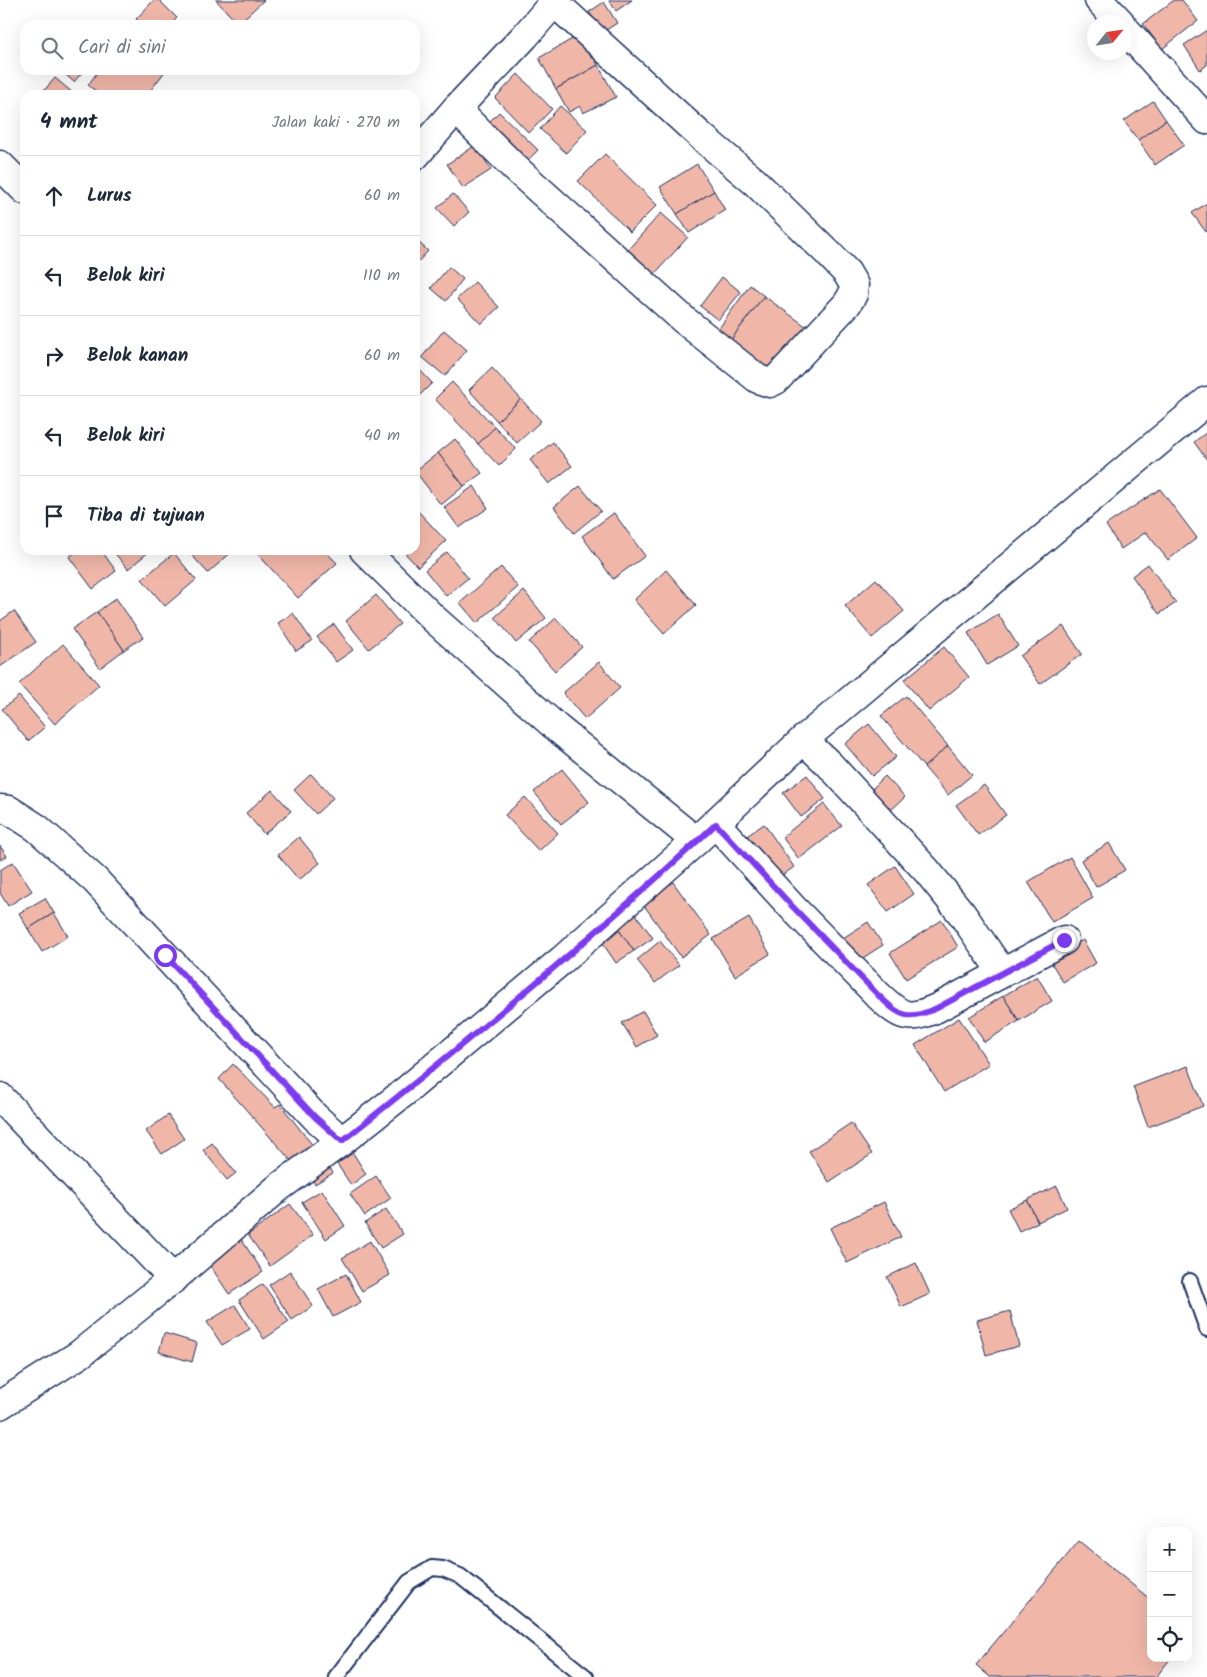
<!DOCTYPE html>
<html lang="id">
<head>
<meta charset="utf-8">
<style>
	:root { --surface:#fff; --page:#f6f6f7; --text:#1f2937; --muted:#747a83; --line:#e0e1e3 }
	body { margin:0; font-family:Kalam,sans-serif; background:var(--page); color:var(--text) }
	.controls { position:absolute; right:15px; bottom:15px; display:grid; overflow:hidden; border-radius:10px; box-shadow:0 5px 20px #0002 }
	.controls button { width:45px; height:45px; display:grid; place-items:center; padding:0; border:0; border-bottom:1px solid var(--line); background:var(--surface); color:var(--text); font:25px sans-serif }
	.compass { position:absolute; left:1087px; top:15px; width:45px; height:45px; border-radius:50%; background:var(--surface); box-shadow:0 5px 20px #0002; rotate:60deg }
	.stop { position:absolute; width:15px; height:15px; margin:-11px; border:4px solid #7c3aed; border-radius:50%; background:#fff }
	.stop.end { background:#7c3aed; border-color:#fff; box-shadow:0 1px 5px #0008 }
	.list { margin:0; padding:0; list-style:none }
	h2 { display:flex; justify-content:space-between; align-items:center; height:65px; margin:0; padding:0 20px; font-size:21px }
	h2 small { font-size:16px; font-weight:400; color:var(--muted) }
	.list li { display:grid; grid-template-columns:32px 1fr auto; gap:15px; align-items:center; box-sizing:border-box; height:80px; padding:0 20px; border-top:1px solid var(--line) }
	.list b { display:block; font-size:19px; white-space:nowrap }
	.list em { font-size:16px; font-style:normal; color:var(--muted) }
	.icon { flex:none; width:28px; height:28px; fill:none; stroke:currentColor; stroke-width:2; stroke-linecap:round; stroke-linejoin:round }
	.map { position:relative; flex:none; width:1207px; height:1677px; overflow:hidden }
	.search { position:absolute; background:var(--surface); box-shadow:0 5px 20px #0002; left:20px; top:20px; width:400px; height:55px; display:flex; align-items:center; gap:12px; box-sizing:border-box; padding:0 18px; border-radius:15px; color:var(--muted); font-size:19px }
	.panel { position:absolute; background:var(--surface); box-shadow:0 5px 20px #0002; left:20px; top:90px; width:400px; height:465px; border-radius:15px }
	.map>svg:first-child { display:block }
</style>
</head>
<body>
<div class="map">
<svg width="1207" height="1677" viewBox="0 0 1207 1677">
	<rect width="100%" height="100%" fill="#fff"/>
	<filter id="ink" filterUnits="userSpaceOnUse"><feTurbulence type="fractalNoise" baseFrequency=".02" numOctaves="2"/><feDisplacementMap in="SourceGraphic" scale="10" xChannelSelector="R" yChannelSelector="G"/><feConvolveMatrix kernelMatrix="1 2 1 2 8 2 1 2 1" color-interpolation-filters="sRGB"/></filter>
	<g filter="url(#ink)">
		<g fill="#f0b7a9" stroke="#1b2f5e">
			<polygon points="154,0 159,0 177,18 170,25 143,25 136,19"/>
			<polygon points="216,0 264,0 238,24"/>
			<polygon points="609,0 632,0 616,11"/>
			<polygon points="1174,0 1182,0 1198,21 1162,49 1143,24"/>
			<polygon points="604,2 617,23 603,32 589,12"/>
			<polygon points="1207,30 1207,65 1200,70 1184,45"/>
			<polygon points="581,34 598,65 556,89 539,58"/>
			<polygon points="598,65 616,97 583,113 580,106 569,112 556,89"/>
			<polygon points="60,70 84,70 74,82"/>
			<polygon points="99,70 166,70 147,95 101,95 88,85"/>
			<polygon points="518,74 552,109 529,133 495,98"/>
			<polygon points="55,78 73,93 72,95 40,95"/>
			<polygon points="1153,101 1166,120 1138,140 1124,121"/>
			<polygon points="560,106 587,130 566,153 540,129"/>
			<polygon points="499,112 538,150 523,165 484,127"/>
			<polygon points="1166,120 1184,145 1155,165 1138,140"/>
			<polygon points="476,145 491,170 463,188 447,164"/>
			<polygon points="605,154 657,205 630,232 578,181"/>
			<polygon points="697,164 714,191 677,214 660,187"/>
			<polygon points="714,191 725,210 689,233 677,214"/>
			<polygon points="453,194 469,212 454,226 437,208"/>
			<polygon points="1207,203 1207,231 1206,232 1192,213"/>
			<polygon points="661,213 688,237 650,279 623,255"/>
			<polygon points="415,239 428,251 415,265"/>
			<polygon points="449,267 463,279 446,301 431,288"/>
			<polygon points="722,277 741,292 718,320 700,306"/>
			<polygon points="475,282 499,307 481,324 457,299"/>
			<polygon points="750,285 764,296 730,341 717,331"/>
			<polygon points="764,296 807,327 773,373 730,341"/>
			<polygon points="444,330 467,350 445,376 422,357"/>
			<polygon points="415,365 432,383 415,400"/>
			<polygon points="492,368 521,399 497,421 469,390"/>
			<polygon points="452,382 495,427 478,444 435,399"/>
			<polygon points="521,399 541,421 517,443 497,421"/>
			<polygon points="495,427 516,449 499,466 478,444"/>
			<polygon points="1207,432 1207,460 1194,442"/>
			<polygon points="455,439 482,473 464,486 438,453"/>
			<polygon points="553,442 572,466 549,484 530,460"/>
			<polygon points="438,453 464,486 441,505 415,471"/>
			<polygon points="474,486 488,508 459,528 444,507"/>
			<polygon points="580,486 601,511 574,533 554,507"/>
			<polygon points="1160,489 1197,538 1168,560 1146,532 1121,549 1106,525"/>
			<polygon points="415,508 446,541 418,567 402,550 415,550"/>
			<polygon points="614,513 645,556 613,579 582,536"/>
			<polygon points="78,550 101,550 116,571 93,589 69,557"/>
			<polygon points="112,550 151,550 128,569"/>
			<polygon points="187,550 234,550 208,573"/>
			<polygon points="254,550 324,550 337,563 298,598"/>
			<polygon points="447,552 468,578 446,596 425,570"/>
			<polygon points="174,553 196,580 165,606 142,579"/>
			<polygon points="1148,564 1176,603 1159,614 1132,576"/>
			<polygon points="501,567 518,587 477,623 460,603"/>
			<polygon points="666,570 696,605 664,634 634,600"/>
			<polygon points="876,579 904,611 872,638 845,606"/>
			<polygon points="524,591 546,618 516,643 495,617"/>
			<polygon points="376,595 400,624 369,649 346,621"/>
			<polygon points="116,598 143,637 124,650 97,612"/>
			<polygon points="14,611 36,642 0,667 0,621"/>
			<polygon points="97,612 124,650 100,668 72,629"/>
			<polygon points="293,613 312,641 296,651 278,623"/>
			<polygon points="998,614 1018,646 987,665 968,633"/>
			<polygon points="556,618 582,647 555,671 529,642"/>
			<polygon points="334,624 353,650 336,662 317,637"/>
			<polygon points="1063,626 1082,654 1040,684 1020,656"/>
			<polygon points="63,644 99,685 55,724 19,684"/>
			<polygon points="944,647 969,677 929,711 904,680"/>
			<polygon points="599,662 620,688 585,719 563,693"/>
			<polygon points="19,696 45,727 28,741 2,709"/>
			<polygon points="906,696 948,746 924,767 881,716"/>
			<polygon points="869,724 896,757 872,776 845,744"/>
			<polygon points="948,746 972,775 948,795 924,767"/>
			<polygon points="562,769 589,802 561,824 534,792"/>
			<polygon points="311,774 333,798 316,814 294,790"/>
			<polygon points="807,775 825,799 801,817 783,793"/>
			<polygon points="885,776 905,797 886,815 866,795"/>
			<polygon points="984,785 1006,815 978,835 956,805"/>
			<polygon points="272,790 291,811 264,834 246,813"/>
			<polygon points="525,797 558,833 539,851 505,815"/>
			<polygon points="824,804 842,826 799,859 782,837"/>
			<polygon points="764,824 794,867 774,881 744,838"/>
			<polygon points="299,837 320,863 299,880 278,855"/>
			<polygon points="1109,843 1125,870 1096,887 1081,860"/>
			<polygon points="0,846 7,856 0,860"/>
			<polygon points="1070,857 1093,898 1052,922 1028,882"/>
			<polygon points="13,862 32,891 8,906 0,893 0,870"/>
			<polygon points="895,866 914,894 888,912 868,885"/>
			<polygon points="673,882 711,935 681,957 643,904"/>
			<polygon points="45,898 54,913 28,929 19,913"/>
			<polygon points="54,913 68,936 42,952 28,929"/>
			<polygon points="635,913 653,938 634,951 616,926"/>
			<polygon points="749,918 770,954 735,976 713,939"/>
			<polygon points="942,920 958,947 906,979 890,953"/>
			<polygon points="868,922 883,945 858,961 843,938"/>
			<polygon points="616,926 634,951 616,963 599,938"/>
			<polygon points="1083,940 1096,963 1063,982 1049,959"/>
			<polygon points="660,941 679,965 655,983 637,960"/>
			<polygon points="1037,976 1052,1001 1019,1021 1003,996"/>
			<polygon points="1003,996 1019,1021 984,1042 969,1017"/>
			<polygon points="643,1011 657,1035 637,1047 622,1023"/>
			<polygon points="959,1018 989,1064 944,1092 915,1045"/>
			<polygon points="233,1064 275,1107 280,1104 314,1147 293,1163 219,1079"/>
			<polygon points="1188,1066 1203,1106 1148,1127 1133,1087"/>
			<polygon points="168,1115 184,1139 162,1154 146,1131"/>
			<polygon points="851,1123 872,1154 829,1182 809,1151"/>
			<polygon points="212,1143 236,1173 227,1180 203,1150"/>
			<polygon points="353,1153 366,1174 351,1185 337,1164"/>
			<polygon points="324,1159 333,1173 315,1184 307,1171"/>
			<polygon points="376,1176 391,1198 365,1216 350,1194"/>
			<polygon points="1057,1186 1067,1208 1038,1222 1027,1200"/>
			<polygon points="322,1190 345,1226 326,1239 302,1202"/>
			<polygon points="1027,1200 1038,1222 1019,1231 1008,1209"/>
			<polygon points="884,1202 901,1237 847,1263 830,1228"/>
			<polygon points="290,1204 313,1235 270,1266 248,1235"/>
			<polygon points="386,1209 403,1234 381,1248 365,1223"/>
			<polygon points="241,1239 263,1272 229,1294 207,1261"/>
			<polygon points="370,1241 390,1275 362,1291 342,1258"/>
			<polygon points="916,1263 930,1294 901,1307 887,1277"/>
			<polygon points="290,1271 313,1306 292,1320 269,1285"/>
			<polygon points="346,1274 361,1302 333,1317 318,1289"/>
			<polygon points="263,1284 289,1322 264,1339 239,1300"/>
			<polygon points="235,1305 250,1329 222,1345 207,1322"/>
			<polygon points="1010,1311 1019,1346 986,1355 977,1320"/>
			<polygon points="164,1333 197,1343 192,1362 159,1352"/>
			<polygon points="1079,1541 1151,1600 1151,1658 1171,1658 1156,1677 990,1677 976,1665"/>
		</g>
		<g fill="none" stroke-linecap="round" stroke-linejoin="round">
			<g stroke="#1b2f5e" stroke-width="18">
				<g id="lane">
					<polyline points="1190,1281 1207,1329"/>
					<polyline points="336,1677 409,1582 432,1568 443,1569 460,1576 586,1677"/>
				</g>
			</g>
			<g stroke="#1b2f5e" stroke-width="31">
				<g id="street">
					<polyline points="1099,0 1120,22"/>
					<polyline points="1124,28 1207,120"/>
					<polyline points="456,109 515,168 684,320 758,379 770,383 776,380 847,304 853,294 854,285 847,273 829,254 755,182 703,138 554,2"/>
					<polyline points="415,156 456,109 525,36 556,0"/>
					<polyline points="0,165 25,190"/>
					<polyline points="364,550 433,618 557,728 696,841 803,740 1207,401"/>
					<polyline points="803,740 829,764 927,871 962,914 1002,972"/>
					<polyline points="0,809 9,810 37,828 95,880 315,1117 342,1141"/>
					<path d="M716,824L791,906L879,996C901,1017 908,1021 937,1008L1064,940"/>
					<polyline points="0,1097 173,1279"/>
					<polyline points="0,1405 80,1354 173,1279 278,1188 342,1141 402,1094 562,960 696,841"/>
				</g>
			</g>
			<use href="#lane" stroke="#fff" stroke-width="14"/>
			<use href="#street" stroke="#fff" stroke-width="28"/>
		</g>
	</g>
	<g fill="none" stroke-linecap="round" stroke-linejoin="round" filter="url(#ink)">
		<path stroke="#7c3aed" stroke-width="6" d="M165,955L315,1117L342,1141C470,1040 596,935 716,824L792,906L879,996C901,1017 908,1021 937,1008L1064,940"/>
	</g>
</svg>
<div class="controls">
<button>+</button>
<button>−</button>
<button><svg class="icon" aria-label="locate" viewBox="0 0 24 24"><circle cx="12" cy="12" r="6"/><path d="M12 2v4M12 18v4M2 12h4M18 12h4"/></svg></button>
</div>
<svg class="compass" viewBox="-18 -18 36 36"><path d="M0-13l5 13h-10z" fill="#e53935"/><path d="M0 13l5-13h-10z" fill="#747a83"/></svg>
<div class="stop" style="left:165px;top:955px"></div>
<div class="stop end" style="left:1064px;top:940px"></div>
<div class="search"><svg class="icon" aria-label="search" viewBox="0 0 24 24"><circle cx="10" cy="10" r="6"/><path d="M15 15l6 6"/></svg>Cari di sini</div>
<section class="panel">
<h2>4 mnt<small>Jalan kaki · 270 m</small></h2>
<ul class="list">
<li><svg class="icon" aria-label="ahead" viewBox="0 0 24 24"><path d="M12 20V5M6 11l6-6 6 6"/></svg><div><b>Lurus</b></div><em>60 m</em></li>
<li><svg class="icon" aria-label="left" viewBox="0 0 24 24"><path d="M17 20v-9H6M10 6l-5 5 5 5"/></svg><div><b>Belok kiri</b></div><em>110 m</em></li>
<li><svg class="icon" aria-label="right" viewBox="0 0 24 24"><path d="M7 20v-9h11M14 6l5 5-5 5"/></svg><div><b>Belok kanan</b></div><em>60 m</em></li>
<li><svg class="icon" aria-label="left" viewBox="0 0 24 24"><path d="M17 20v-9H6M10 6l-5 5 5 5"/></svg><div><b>Belok kiri</b></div><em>40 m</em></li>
<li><svg class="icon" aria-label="arrive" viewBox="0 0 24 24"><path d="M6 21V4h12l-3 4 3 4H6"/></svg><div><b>Tiba di tujuan</b></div></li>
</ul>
</section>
</div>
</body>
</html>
